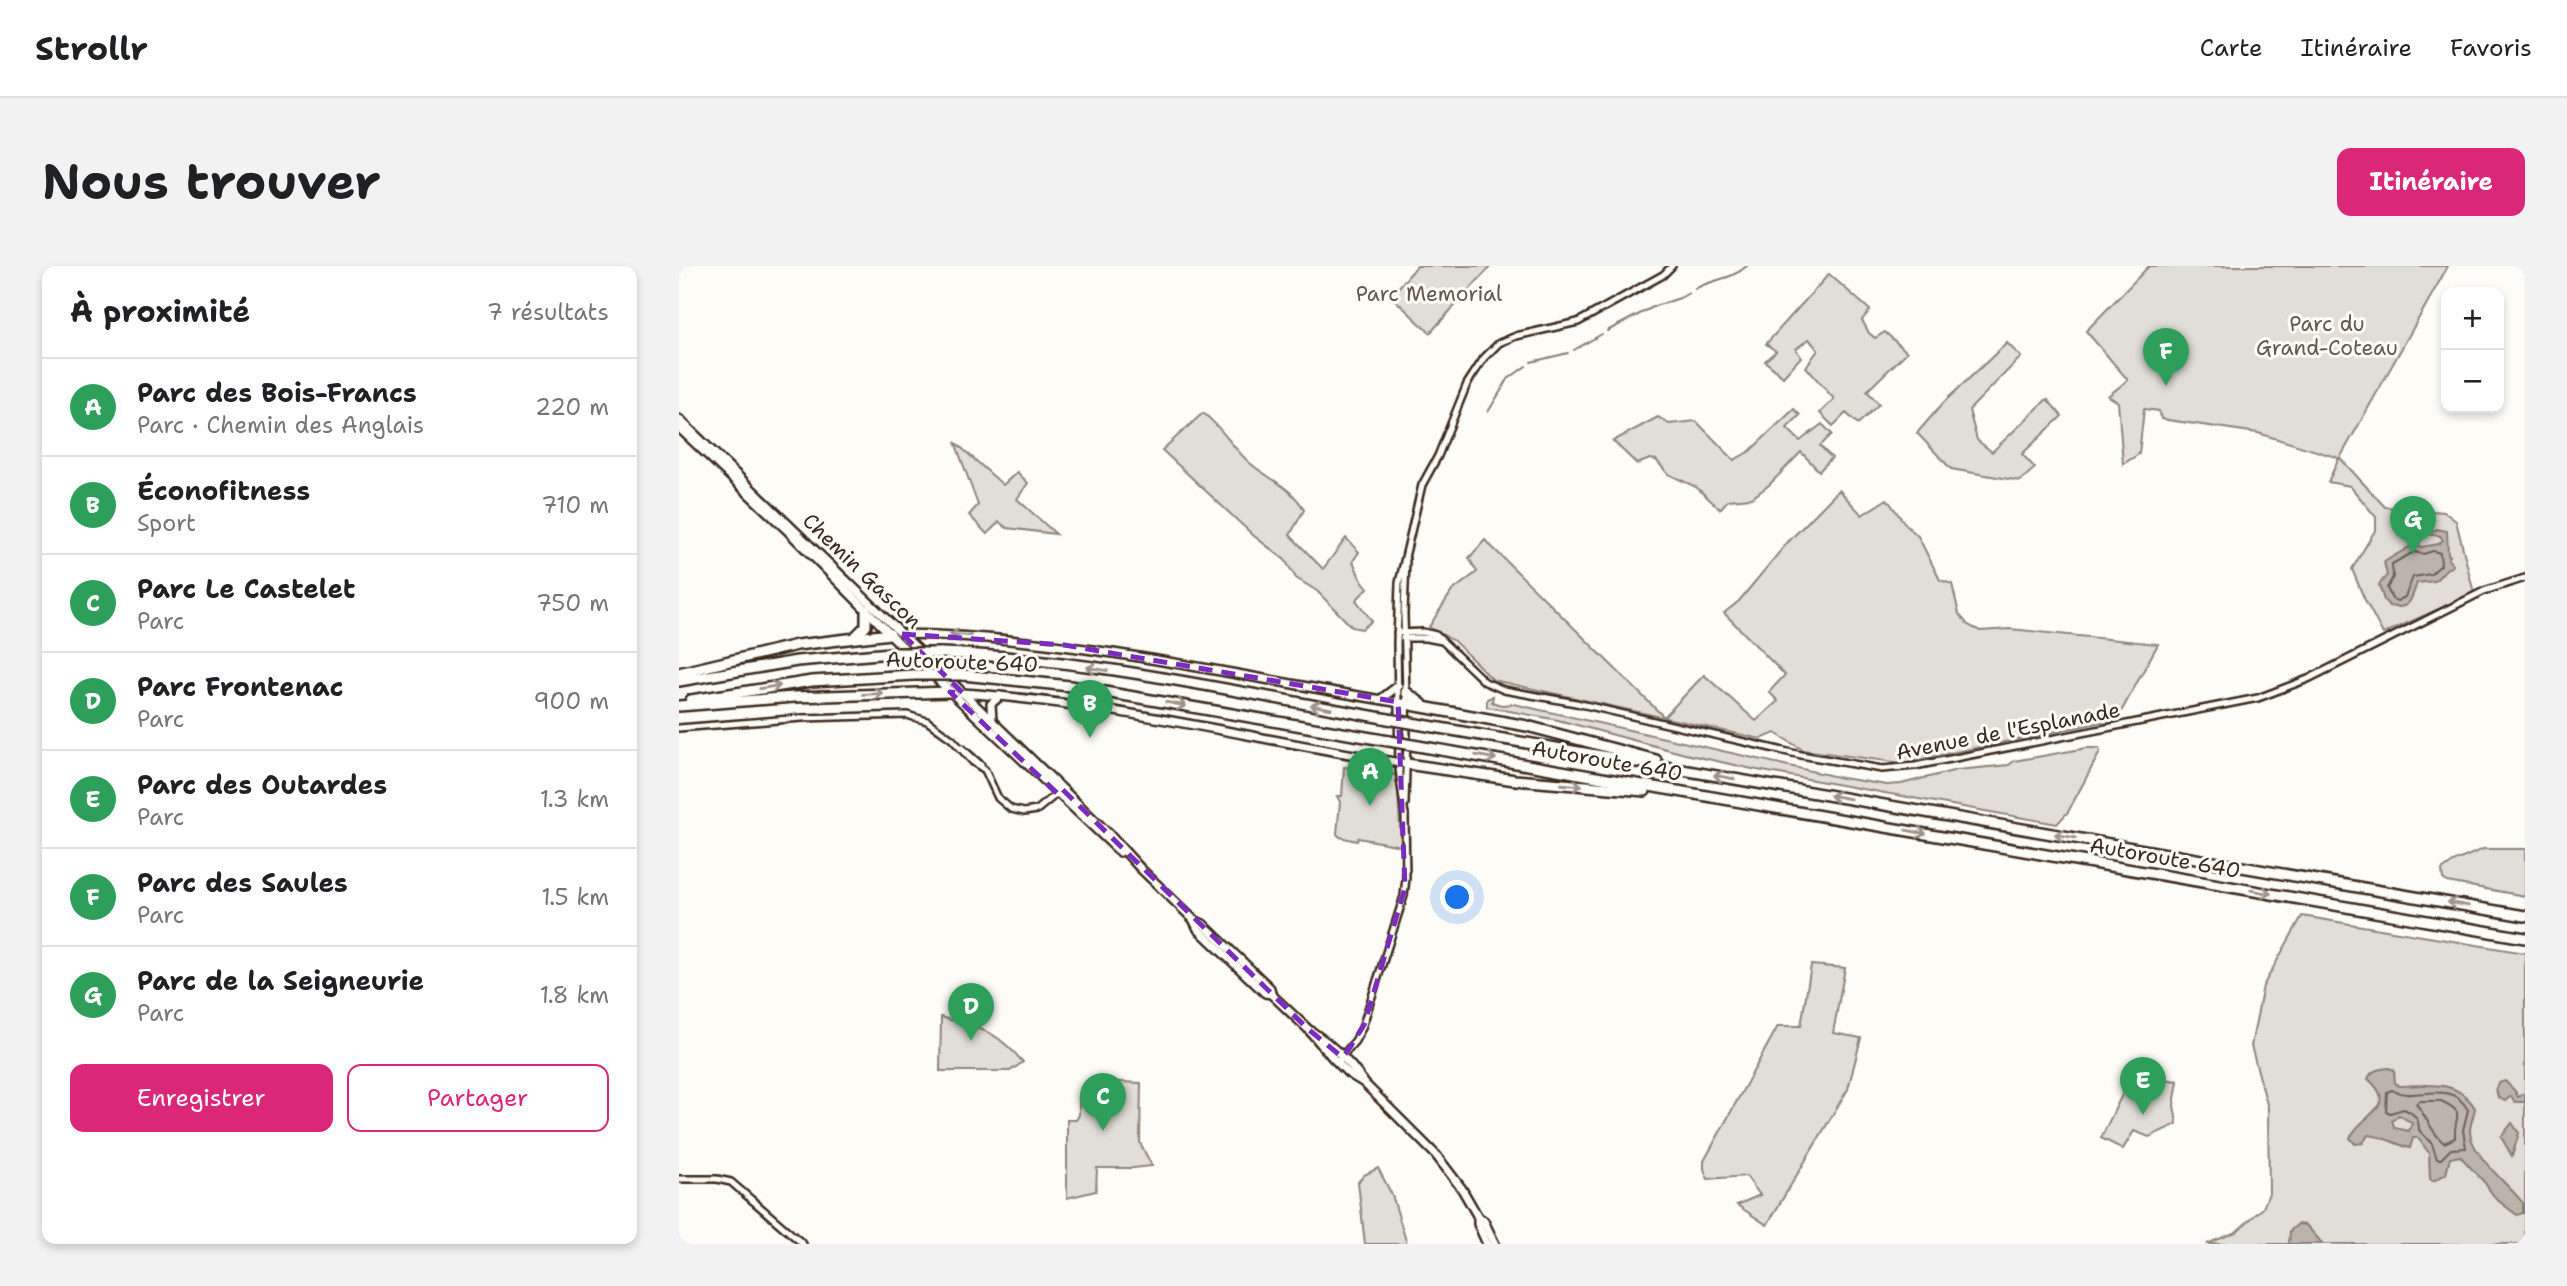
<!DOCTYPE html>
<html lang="fr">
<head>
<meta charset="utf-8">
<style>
	:root { --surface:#fff; --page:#f2f2f2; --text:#202124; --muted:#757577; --line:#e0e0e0; --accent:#db2777 }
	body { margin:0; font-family:"Shantell Sans",sans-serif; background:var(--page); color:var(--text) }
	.controls { position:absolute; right:21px; top:21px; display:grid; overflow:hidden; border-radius:14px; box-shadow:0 4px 10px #0003 }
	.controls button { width:63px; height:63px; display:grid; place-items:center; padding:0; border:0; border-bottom:2px solid var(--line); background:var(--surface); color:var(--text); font:35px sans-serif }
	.you { position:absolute; left:779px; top:632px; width:24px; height:24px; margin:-18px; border:5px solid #fff; border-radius:50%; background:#1a73e8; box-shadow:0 0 0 10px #1a73e833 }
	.badge { display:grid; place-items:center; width:46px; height:46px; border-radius:50%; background:var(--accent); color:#fff; font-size:23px; font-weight:700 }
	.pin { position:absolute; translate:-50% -58px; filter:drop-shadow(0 2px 4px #0008) }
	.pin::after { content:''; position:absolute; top:37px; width:24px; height:21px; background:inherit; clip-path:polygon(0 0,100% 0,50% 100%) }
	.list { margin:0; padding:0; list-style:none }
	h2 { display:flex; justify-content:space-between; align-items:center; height:91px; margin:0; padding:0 28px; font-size:30px }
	h2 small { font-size:23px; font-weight:400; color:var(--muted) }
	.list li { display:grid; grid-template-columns:46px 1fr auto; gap:21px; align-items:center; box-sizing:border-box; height:98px; padding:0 28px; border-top:2px solid var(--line) }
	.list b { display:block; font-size:26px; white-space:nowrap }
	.list p { margin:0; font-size:23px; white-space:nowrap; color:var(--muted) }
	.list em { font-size:23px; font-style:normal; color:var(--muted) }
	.actions { display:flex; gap:14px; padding:21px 28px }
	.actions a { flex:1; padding:16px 0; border:2px solid var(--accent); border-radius:14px; text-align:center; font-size:24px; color:var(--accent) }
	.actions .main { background:var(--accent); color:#fff }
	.map { position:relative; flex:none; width:1846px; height:978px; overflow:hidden; border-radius:14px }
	header { display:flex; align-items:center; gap:42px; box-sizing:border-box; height:98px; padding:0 35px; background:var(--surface); border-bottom:2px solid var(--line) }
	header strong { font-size:33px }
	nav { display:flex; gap:38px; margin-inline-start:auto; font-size:24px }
	.intro { display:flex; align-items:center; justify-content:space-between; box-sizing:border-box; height:168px; padding:0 42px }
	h1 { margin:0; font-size:49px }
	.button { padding:18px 32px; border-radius:14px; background:var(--accent); color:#fff; font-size:24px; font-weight:700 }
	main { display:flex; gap:42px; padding:0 42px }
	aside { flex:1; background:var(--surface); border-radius:14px; box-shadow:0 4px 10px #0003 }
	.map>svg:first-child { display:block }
</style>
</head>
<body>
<header>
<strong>Strollr</strong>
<nav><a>Carte</a><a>Itinéraire</a><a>Favoris</a></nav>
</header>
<div class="intro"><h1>Nous trouver</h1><a class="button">Itinéraire</a></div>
<main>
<aside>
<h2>À proximité<small>7 résultats</small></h2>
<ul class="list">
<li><span class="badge" style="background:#2e9e5b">A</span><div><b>Parc des Bois-Francs</b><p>Parc · Chemin des Anglais</p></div><em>220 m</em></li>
<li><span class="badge" style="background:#2e9e5b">B</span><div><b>Éconofitness</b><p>Sport</p></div><em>710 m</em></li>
<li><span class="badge" style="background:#2e9e5b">C</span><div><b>Parc Le Castelet</b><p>Parc</p></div><em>750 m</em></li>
<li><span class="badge" style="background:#2e9e5b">D</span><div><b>Parc Frontenac</b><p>Parc</p></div><em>900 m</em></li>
<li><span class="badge" style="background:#2e9e5b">E</span><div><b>Parc des Outardes</b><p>Parc</p></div><em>1.3 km</em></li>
<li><span class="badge" style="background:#2e9e5b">F</span><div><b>Parc des Saules</b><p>Parc</p></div><em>1.5 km</em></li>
<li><span class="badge" style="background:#2e9e5b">G</span><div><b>Parc de la Seigneurie</b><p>Parc</p></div><em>1.8 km</em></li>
</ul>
<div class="actions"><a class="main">Enregistrer</a><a>Partager</a></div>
</aside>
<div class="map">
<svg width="1846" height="978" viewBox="0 0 1846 978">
	<rect width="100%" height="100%" fill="#fdfcf7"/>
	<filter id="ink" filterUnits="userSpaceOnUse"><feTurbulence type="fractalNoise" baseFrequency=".0143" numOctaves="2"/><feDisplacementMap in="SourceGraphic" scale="14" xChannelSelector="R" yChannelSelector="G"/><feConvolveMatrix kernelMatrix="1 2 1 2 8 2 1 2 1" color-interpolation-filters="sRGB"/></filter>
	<g filter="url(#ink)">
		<g fill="#e1ded7" stroke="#8e847a" stroke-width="2">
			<polygon points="738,0 812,0 751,67 712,30"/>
			<polygon points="1470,0 1769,0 1661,192 1706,241 1765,246 1777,255 1795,327 1704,368 1685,332 1673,303 1697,263 1697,251 1671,220 1649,216 1660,192 1579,167 1482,153 1480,145 1465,143 1460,188 1444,198 1439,136 1429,130 1449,114 1407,65"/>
			<polygon points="1150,8 1191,44 1183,54 1190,67 1196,72 1206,66 1228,86 1188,125 1200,138 1179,158 1167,147 1154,160 1141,147 1155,133 1127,101 1139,84 1130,73 1117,83 1122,91 1104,111 1086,95 1097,85 1087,78"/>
			<polygon points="1328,77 1342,91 1290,144 1298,174 1313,186 1368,133 1383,150 1343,188 1356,202 1341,215 1272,203 1238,167 1265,136"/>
			<polygon points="1115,143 1121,149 1108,162 1121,175 1143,158 1153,168 1141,180 1153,192 1140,205 1122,186 1090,219 1073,232 1049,234 1041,243 1017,221 989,208 977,194 971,193 958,198 934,175 979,151 990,158 1017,155 1055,194 1071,185"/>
			<path d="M524,147C542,160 554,183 572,198C590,213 614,222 625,244L611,269L644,303L667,272L680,286L674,295L681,312L689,322L677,334L693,355L683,363L673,361L638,325L617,312L606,294L575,270L483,184Z"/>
			<polygon points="276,176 324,219 338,206 349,217 338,233 377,268 328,262 320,256 308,268 290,249 299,239"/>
			<polygon points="1160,224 1183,249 1208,233 1227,259 1239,270 1261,314 1273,318 1280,348 1289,359 1301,365 1331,363 1479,378 1438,453 1223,497 1124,484 1096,467 1082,473 814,414 775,375 750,361 773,325 798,306 790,292 806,274 985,451 1025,409 1077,455 1099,435 1090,426 1106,409 1045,347 1060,335 1108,277"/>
			<polygon points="814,430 813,436 822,439 835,438 1163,512 1208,519 1222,518 1278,504 1330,499 1335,495 1408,482 1420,482 1421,486 1389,546 1378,558 1078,504 1006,488 879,454 808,441 808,433"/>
			<polygon points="665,501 718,509 722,580 679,572 678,575 661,571 658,568 661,536 658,530 663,530"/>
			<polygon points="1804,583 1846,583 1846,630 1768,616 1764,613 1763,604 1774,596"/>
			<polygon points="1623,650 1846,687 1846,978 1528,978 1557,966 1584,942 1590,927 1589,842 1572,780 1584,720"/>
			<polygon points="1132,699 1166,702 1154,767 1182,772 1169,823 1088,959 1058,939 1081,929 1067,910 1029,913 1025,903 1025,895 1099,760 1122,760"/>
			<path d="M262,751C303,764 313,761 344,796L331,805H261Z"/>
			<polygon points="1452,810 1499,815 1495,839 1498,858 1470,871 1455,865 1444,883 1422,872"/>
			<polygon points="422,815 462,817 461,877 473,900 454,902 418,902 417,925 388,932 388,854 397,854 400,849 400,830 421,830"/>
			<polygon points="699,902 713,929 728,978 686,978 679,916 685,909"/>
		</g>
		<g fill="#bbb4ad" stroke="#887d74" stroke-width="2" fill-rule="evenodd">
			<path d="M1758,263L1768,265L1769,288L1771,290L1769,293L1774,299L1773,301L1767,303L1756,315L1738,317C1732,333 1732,345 1710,340L1705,334L1700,319L1708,309L1705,296L1735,278L1738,271ZM1747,268L1761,270L1764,274L1760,278L1742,281L1739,278Z"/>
			<path d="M1710,802L1715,804L1716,817L1720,820C1751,819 1778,813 1796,842C1795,849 1791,858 1791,865C1791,888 1830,919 1844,937V947L1838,949L1817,933L1805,916L1781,890L1771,892L1767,908L1754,915L1751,913L1750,887L1739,872H1734L1731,882C1716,878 1705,870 1689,869L1684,877L1676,878L1671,872C1682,847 1722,842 1689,813C1693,803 1701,803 1710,802ZM1720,849L1733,857L1730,865L1716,862L1713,855Z"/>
			<polygon points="1826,815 1836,825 1839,831 1846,827 1846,836 1836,836 1832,830 1826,835 1819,831 1817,823 1820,817"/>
			<polygon points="1833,857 1840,867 1833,890 1822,871"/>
			<polygon points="1619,958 1627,959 1644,978 1610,978 1611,965"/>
		</g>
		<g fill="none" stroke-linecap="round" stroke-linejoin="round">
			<g stroke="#6e6157" stroke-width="2">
				<polygon points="1754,285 1761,287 1762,299 1752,308 1734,311 1726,331 1718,335 1713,333 1708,322 1714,311 1713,298 1735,286 1744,288"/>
				<path d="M1713,824C1736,837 1771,811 1789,844L1784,864L1787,882L1772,883L1762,893H1758L1753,878L1740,864C1740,853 1736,848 1725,843L1711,847L1707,845L1708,826Z"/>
				<path d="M1762,835C1789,848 1774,848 1776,872L1765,877C1752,866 1748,851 1737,838L1740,835Z"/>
			</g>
			<g stroke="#887d74" stroke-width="2">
				<path d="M1016,23C1033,13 1052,14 1068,0"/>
				<polyline points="928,65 976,40 1001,32 1010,27"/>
				<polyline points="895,84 923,68"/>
				<polyline points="852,96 889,87"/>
				<polyline points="809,146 829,113 847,100"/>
			</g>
			<g stroke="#3b2a1e" stroke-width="10">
				<g id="minor">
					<polyline points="718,367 744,366 757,369 806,416 825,424 897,437 1122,489 1203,503 1236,500 1579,432 1629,413 1805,325 1846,312"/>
					<polyline points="724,372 747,372 763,375"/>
					<polyline points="0,462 123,452 228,449 248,455 273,473 294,496 306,504 319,532 332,543 345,546 358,544 381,525"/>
					<polyline points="283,482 302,499"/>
					<polyline points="726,538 728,471 725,348 727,293"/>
					<polyline points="726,549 720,504 718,377 720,317 743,219 759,190 788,118 805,92 820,77 837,70 899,56 984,9 993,0"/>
					<polyline points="658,796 676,775 683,762 725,630 727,612 726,548"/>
					<polyline points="0,913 38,913 52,916 124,978"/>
				</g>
			</g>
			<g stroke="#3b2a1e" stroke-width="12">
				<g id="major">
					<polyline points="0,153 430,568 461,602 515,654 524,658 591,722 592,728"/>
					<polyline points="0,162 109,265 220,377 441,586"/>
					<path d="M223,368C393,370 560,411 727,438"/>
					<path d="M283,427C433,437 579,474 728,498"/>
					<polyline points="702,433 719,420"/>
					<polyline points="313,455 312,438 321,430"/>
					<polyline points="515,655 519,663 586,727 592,728 629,763 654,792 669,807 685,817 757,889 783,923 799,951 805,955 816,978"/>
					<path d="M632,765C652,778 670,795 684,815"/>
					<polyline points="799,951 799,958 808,978"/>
				</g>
			</g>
			<g stroke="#3b2a1e" stroke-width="14">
				<g id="highway">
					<polyline points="177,370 187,360 187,344"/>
					<path d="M261,387C411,392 561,427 709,453"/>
					<polyline points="0,407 118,379 211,368"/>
					<polyline points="284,409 391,420 710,475"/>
					<polyline points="0,415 118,395 212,387"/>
					<polyline points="727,426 743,438"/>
					<polyline points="12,434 133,415 235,409"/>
					<polyline points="727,438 848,460 977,494"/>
					<polyline points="0,440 115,431 271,426"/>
					<polyline points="738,458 1846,650"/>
					<polyline points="739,480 1846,672"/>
					<polyline points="728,498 836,514 966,525"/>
				</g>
			</g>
			<use href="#minor" stroke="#fdfcf7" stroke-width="5"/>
			<use href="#major" stroke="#fdfcf7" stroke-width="7"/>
			<use href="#highway" stroke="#fdfcf7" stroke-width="9"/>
			<g stroke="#3b2a1e" stroke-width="14" stroke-linecap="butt">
				<g id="highway-bridge">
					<polyline points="212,387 261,387"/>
					<polyline points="235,409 284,409"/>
					<polyline points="709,453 738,458"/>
					<polyline points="710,475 739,480"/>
				</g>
			</g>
			<use href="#highway-bridge" stroke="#fdfcf7" stroke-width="9"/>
		</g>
		<defs><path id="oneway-shaft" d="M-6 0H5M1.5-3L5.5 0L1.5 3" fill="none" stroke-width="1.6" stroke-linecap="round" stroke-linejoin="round" transform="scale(1.75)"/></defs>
		<g stroke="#9c938a">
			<use href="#oneway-shaft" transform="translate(281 369) rotate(-177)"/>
			<use href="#oneway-shaft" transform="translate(418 403) rotate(-171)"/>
			<use href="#oneway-shaft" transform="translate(91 421) rotate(-9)"/>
			<use href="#oneway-shaft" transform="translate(194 428) rotate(-2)"/>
			<use href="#oneway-shaft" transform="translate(497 438) rotate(10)"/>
			<use href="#oneway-shaft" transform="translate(642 441) rotate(-170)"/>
			<use href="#oneway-shaft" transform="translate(807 491) rotate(10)"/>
			<use href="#oneway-shaft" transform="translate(1045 511) rotate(-170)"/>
			<use href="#oneway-shaft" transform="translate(893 519) rotate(4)"/>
			<use href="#oneway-shaft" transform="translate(1161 531) rotate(-170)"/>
			<use href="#oneway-shaft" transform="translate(1237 566) rotate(10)"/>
			<use href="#oneway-shaft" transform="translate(1386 570) rotate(-170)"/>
			<use href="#oneway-shaft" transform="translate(1582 626) rotate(10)"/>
			<use href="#oneway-shaft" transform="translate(1779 638) rotate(-170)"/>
		</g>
	</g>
	<path fill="none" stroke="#7b2cbf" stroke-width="5" stroke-dasharray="14 9" stroke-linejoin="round" d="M223,368L385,379L719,436L726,622L685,759L668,786L663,791L629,763L383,523L379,528L271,426L284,427Z"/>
	<g text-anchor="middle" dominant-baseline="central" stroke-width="6" stroke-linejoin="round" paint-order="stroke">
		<g font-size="21" fill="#64574c" stroke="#fdfcf7">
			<text x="750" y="28">Parc Memorial</text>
			<text x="1648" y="58">Parc du<tspan x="1648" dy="24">Grand-Coteau</tspan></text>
		</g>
		<g font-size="21" fill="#3b2a1e" stroke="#fdfcf7">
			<text transform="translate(183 305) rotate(44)">Chemin Gascon</text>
			<text transform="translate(283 396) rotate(2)">Autoroute 640</text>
			<text transform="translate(1329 465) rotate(-11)">Avenue de l'Esplanade</text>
			<text transform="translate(928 495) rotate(10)">Autoroute 640</text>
			<text transform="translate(1486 592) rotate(10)">Autoroute 640</text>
		</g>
	</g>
</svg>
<div class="controls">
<button>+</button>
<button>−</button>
</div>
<div class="you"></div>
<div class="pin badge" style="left:691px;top:540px;background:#2e9e5b">A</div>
<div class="pin badge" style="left:411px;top:472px;background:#2e9e5b">B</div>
<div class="pin badge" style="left:424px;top:865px;background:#2e9e5b">C</div>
<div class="pin badge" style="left:292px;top:775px;background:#2e9e5b">D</div>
<div class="pin badge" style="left:1464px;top:849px;background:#2e9e5b">E</div>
<div class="pin badge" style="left:1487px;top:120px;background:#2e9e5b">F</div>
<div class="pin badge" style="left:1734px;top:288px;background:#2e9e5b">G</div>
</div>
</main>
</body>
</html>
